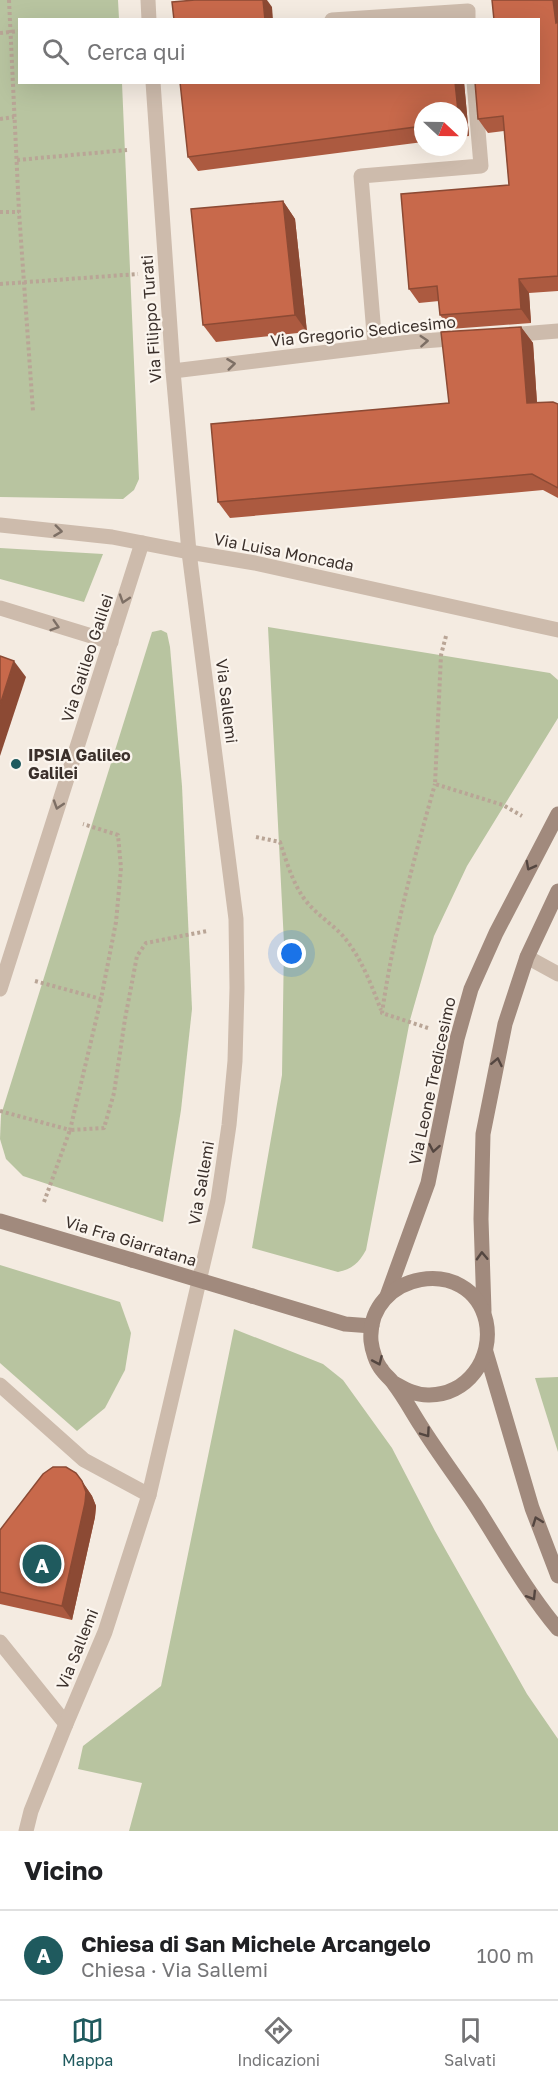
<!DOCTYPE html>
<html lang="it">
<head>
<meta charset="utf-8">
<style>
	:root { --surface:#fff; --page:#f2f2f2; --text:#202124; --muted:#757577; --line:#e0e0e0; --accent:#1f5a5e }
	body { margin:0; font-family:"Golos Text",sans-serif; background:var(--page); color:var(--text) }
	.compass { position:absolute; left:414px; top:102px; width:54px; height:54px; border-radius:50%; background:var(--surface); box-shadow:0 6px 24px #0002; rotate:112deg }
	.you { position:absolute; left:292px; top:954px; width:21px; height:21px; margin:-15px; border:4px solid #fff; border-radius:50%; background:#1a73e8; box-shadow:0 0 0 9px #1a73e833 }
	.badge { display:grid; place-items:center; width:39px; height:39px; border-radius:50%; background:var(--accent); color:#fff; font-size:20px; font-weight:700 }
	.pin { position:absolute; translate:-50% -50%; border:3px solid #fff; box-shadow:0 2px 6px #0006 }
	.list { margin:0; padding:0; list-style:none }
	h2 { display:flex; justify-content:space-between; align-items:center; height:78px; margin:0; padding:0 24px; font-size:26px }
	h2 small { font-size:20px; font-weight:400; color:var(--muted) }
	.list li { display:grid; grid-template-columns:39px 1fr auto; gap:18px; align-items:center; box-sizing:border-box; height:90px; padding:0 24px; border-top:2px solid var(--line) }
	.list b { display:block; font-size:22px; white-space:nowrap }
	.list p { margin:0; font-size:20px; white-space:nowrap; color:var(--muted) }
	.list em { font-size:20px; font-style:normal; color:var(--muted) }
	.icon { flex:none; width:33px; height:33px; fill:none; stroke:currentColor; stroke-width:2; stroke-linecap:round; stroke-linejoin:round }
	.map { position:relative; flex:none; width:558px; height:1831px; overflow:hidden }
	.search { position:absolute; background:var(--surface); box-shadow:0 6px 24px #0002; left:18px; right:18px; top:18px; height:66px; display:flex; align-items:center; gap:15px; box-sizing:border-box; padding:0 21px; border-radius:0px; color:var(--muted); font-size:22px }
	.sheet { height:168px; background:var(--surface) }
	nav { display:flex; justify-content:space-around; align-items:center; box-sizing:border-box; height:84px; border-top:2px solid var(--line); background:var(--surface); font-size:16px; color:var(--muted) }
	nav a { display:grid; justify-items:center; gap:3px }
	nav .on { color:var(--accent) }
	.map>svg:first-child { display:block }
</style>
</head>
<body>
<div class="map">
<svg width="558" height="1831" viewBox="0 0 558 1831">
	<rect width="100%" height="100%" fill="#f4ebe1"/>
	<g fill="#b8c4a0">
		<polygon points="0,0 118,0 119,19 20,20 20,82 122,83 139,479 134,490 123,499 0,497"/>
		<polygon points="0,548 103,554 84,602 0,579"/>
		<path d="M268,627L550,673L558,680V718L467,866L434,936L410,1020L366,1250C359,1263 352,1269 338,1272L252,1248L282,1075L284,943Z"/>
		<polygon points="161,630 167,633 170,647 182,786 192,1009 181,1110 163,1222 23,1176 6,1159 0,1139 1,1115 152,632"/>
		<polygon points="0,1265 120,1302 131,1333 125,1370 105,1408 77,1431 0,1363"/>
		<polygon points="234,1329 323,1364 343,1380 392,1448 435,1531 527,1694 558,1739 558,1831 129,1831 142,1783 78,1769 83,1746 161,1686"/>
		<polygon points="558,1377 558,1452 535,1378"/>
	</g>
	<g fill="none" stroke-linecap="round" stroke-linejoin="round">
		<g stroke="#b9a596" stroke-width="4" stroke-dasharray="3 3" stroke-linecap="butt">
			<polyline points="9,0 19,212 33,411"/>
			<polyline points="0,33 20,31"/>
			<polyline points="0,119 14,117"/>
			<polyline points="17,160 127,150"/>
			<polyline points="0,212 19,212"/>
			<polyline points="0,284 138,274"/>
			<polyline points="446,636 441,655 435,784 503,805 522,816"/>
			<path d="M256,837L280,842C286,860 292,881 303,897C314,913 330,922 343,936C361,957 371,984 381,1010"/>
			<polyline points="35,981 101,999 116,922 121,868 118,835 83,824"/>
			<path d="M428,1028L382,1013C393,935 414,859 435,784"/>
			<polyline points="0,1111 70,1130 101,999"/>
			<polyline points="44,1202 70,1130 104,1128 114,1093 125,1019 137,956 146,943 207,931"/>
		</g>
		<g stroke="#cdbbac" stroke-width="15">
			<polyline points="332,20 468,11 468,20"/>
			<polyline points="375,346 361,176 481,166 474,82"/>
			<polyline points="0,1642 66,1724"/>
		</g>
		<g stroke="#cdbbac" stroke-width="15">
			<polyline points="148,0 149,20"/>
			<polyline points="507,335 558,331"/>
			<polyline points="173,371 410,342 462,338"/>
			<polyline points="0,525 112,537 189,552 173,371 153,82"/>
			<polyline points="0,608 111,642"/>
			<polyline points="527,957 558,974"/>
			<polyline points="0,989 142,543"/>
			<polyline points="0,1385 84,1460 149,1495"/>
		</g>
		<polyline stroke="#cdbbac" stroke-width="15" points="26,1831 31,1811 66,1724 105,1632 149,1495 218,1200 229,1125 235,1061 237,988 236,919 189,552 255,563 558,630"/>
		<g stroke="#a18a7d" stroke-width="15">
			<polyline points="0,1221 132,1260"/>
			<polyline points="252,1296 345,1324 372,1326"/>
			<polyline points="387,1296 428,1183 457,1039 471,989 496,933 558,814"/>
			<polyline points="484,1311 481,1219 483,1134 505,1024 527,957 558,891"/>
			<polyline points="486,1352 532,1508 558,1576"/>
			<path d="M394,1383C405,1389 415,1395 428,1395C467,1396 494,1358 486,1321C470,1253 366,1272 371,1341C372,1350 376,1363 382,1370C385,1375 391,1379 394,1384C404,1397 412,1412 421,1426C438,1453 457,1478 475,1505C502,1547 526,1591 558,1629"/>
		</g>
		<polyline stroke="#a18a7d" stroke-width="15" points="132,1260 252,1296"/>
	</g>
	<g fill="#ac5a40">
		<polygon points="558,0 558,291 529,293 531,323 450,329 440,315 439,301 419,303 409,289 509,185 504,131 488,133 478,119"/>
		<polygon points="464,82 469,136 459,137 459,111 423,111 423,142 198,171 188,157"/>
		<polygon points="283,201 295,219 307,332 216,342 203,325"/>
		<polygon points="521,327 533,343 537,403 558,404 558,498 543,490 230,518 218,502 449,403"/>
		<polygon points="76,1473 92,1496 96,1506 95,1517 72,1620 0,1604 0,1530"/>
	</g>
	<g fill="#8c4a34">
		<polygon points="263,0 267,0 272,7 273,20 265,20"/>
		<polygon points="553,0 558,0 558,26 556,23"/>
		<polygon points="455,82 464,82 469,136 459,122 459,111 458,111"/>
		<polygon points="283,201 295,219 307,332 295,315"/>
		<polygon points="519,279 529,293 531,323 521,309"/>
		<polygon points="521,327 533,343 538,419 527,403"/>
		<polygon points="14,661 26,677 0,756 0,705"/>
		<polygon points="82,1481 92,1496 96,1506 95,1517 72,1620 62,1606"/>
	</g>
	<g fill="#c8694b" stroke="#8c4a34" stroke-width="1.5">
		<polygon points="195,0 263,0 265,20 174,20 172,2"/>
		<polygon points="492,0 553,0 556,23 558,22 558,276 519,279 521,309 440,315 437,286 409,289 401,194 509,185 503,116 478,119 475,82 538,82 538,20 494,20"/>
		<polygon points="180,82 455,82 458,111 423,111 423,126 188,157"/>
		<polygon points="283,201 295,315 203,325 191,209"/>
		<polygon points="521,327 527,403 553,402 558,404 558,488 532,474 218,502 211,424 449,403 441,332"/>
		<polygon points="0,656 14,661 0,705"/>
		<polygon points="53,1467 66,1467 76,1473 82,1481 86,1492 85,1503 62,1606 0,1592 0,1530 43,1474"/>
	</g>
	<defs><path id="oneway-chevron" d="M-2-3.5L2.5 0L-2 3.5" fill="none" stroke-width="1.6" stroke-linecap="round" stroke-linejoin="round" transform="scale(1.5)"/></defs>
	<g stroke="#7d6f65">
		<use href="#oneway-chevron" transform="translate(424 341) rotate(-4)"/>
		<use href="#oneway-chevron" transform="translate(231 364) rotate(-7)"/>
		<use href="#oneway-chevron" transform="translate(58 531) rotate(7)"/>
		<use href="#oneway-chevron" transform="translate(124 599) rotate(108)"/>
		<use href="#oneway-chevron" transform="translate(55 626) rotate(17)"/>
		<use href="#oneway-chevron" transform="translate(58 805) rotate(108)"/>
	</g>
	<g stroke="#544640">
		<use href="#oneway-chevron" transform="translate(530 866) rotate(118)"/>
		<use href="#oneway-chevron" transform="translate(497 1062) rotate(-78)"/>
		<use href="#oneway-chevron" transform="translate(434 1148) rotate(100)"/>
		<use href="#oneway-chevron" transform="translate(482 1256) rotate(-92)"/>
		<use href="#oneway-chevron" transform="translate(378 1361) rotate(66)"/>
		<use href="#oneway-chevron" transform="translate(426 1433) rotate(55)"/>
		<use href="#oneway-chevron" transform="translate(537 1521) rotate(-111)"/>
		<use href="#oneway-chevron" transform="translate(532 1596) rotate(58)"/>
	</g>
	<circle fill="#1f5a5e" stroke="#fbf5ee" stroke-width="2" cx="16" cy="764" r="6"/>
	<g text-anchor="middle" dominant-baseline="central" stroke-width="4.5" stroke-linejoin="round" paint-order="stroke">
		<g font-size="16" fill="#3b302b" stroke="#fbf5ee">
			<text transform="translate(151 319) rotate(-94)">Via Filippo Turati</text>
			<text transform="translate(363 331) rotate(-6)">Via Gregorio Sedicesimo</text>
			<text transform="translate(284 552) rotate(11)">Via Luisa Moncada</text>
			<text transform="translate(87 658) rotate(-72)">Via Galileo Galilei</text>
			<text transform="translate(227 701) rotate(83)">Via Sallemi</text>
			<text transform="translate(432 1081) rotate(-78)">Via Leone Tredicesimo</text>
			<text transform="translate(201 1183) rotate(-80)">Via Sallemi</text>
			<text transform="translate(131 1241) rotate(17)">Via Fra Giarratana</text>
			<text transform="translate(77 1649) rotate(-68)">Via Sallemi</text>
		</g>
		<g font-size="16" font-weight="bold" fill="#3b302b" stroke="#fbf5ee" text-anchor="start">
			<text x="28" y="755">IPSIA Galileo<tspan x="28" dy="18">Galilei</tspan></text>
		</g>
	</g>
</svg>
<svg class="compass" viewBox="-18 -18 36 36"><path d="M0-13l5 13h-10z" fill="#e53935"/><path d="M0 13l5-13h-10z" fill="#757577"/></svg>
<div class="you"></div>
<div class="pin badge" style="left:42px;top:1564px">A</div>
<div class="search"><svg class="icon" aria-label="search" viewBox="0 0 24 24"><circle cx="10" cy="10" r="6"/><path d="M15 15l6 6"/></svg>Cerca qui</div>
</div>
<section class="sheet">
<h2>Vicino<small></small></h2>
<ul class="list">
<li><span class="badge">A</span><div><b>Chiesa di San Michele Arcangelo</b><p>Chiesa · Via Sallemi</p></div><em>100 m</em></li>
</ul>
</section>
<nav>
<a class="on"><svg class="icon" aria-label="map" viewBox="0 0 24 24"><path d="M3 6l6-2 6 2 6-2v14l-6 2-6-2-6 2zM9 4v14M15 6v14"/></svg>Mappa</a>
<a><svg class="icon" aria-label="directions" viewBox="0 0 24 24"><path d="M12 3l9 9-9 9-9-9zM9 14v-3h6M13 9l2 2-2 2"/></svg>Indicazioni</a>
<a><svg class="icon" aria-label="saved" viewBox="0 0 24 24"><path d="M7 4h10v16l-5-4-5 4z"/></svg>Salvati</a>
</nav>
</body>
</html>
